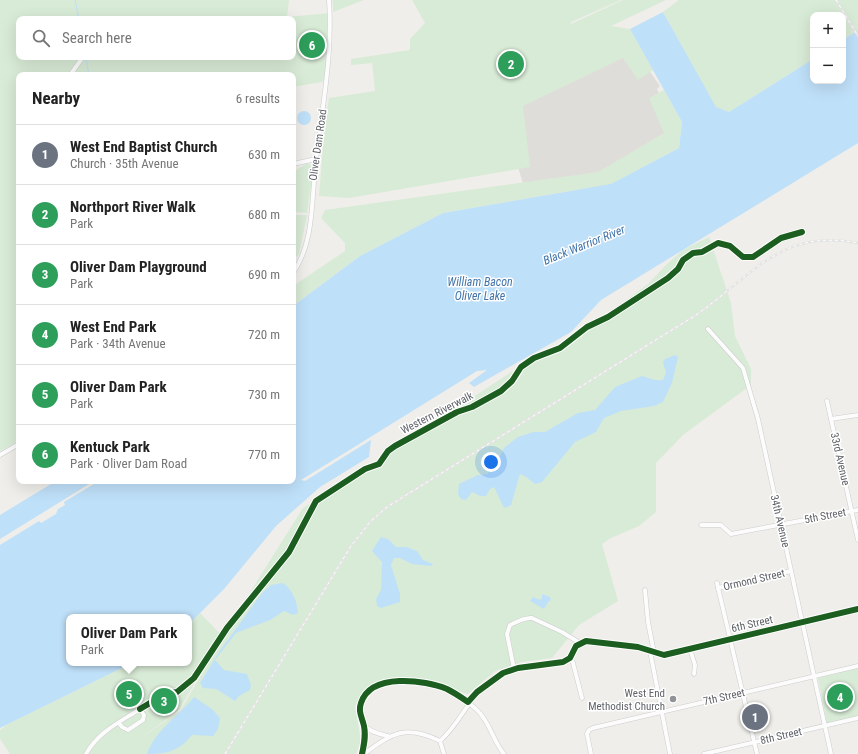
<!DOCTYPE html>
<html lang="en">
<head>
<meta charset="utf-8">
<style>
	:root { --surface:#fff; --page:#f2f2f2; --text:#222; --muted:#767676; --line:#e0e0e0; --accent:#b45309 }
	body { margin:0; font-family:"Roboto Condensed",sans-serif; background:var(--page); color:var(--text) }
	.controls { position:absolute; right:12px; top:12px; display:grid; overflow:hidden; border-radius:8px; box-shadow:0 4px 16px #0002 }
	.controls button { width:36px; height:36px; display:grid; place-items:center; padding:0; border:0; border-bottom:1px solid var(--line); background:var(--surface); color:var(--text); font:20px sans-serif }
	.you { position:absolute; left:491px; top:462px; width:14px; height:14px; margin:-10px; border:3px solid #fff; border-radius:50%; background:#1a73e8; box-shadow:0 0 0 6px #1a73e833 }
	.badge { display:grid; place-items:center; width:26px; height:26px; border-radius:50%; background:var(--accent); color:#fff; font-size:13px; font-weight:700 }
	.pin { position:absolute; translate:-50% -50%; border:2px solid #fff; box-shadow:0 1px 4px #0006 }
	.popup { position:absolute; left:66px; top:614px; width:126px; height:52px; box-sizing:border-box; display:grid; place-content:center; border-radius:8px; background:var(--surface); filter:drop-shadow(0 1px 3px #0005); font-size:13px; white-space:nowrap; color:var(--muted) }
	.popup b { font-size:15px; color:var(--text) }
	.popup::after { content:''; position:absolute; left:50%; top:100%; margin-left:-8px; border:8px solid transparent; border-top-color:var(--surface) }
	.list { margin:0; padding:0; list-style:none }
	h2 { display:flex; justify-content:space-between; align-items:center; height:52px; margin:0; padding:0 16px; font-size:17px }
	h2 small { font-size:13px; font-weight:400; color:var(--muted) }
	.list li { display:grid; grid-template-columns:26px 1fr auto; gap:12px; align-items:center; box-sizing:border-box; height:60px; padding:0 16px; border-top:1px solid var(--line) }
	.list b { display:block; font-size:15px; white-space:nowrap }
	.list p { margin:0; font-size:13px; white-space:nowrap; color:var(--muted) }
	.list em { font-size:13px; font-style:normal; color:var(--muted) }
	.icon { flex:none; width:22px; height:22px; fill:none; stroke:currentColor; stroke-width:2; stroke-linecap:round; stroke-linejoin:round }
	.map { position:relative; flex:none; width:858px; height:754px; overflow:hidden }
	.search { position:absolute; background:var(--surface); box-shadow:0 4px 16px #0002; left:16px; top:16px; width:280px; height:44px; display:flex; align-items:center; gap:10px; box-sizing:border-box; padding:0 14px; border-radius:8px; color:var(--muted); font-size:15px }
	.panel { position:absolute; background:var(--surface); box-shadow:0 4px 16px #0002; left:16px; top:72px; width:280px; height:412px; border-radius:8px }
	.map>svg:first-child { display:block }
</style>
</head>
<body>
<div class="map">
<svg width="858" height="754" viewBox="0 0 858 754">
	<rect width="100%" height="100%" fill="#efeeea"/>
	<polygon fill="#dfddda" points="628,40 660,86 657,89 659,94 678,130 610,187 526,193 498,103"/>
	<g fill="#d8ebd6" fill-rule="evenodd">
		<path d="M0,0H289L287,17L330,13L327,79L321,82L293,87V75H19V441L0,451ZM19,19H293V57H19Z"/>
		<polygon points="333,0 364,0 333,12"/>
		<polygon points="412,0 621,0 571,22 571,24 623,0 666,0 611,26 630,29 653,70 638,80 623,58 523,106 530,167 349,198 319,196 325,122 329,98 375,91 372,63 351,65 351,59 410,50 410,39 425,23"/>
		<polygon points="679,0 858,0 858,30 843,40 843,15 813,15 813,59 729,112 716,108 663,12"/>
		<polygon points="664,90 682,122 679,148 611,184 443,213 360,256 293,306 293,286 345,251 345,243 321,218 325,210 598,172 664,133 649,98"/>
		<polygon points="306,164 314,165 307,213 293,212 293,172"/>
		<polygon points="293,215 307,215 299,254 293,261"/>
		<polygon points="709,237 731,303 735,336 751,369 751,385 683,435 656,463 656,512 639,526 611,538 602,544 618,601 579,625 552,658 522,662 495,671 468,694 415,678 368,687 355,706 361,741 356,754 10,754 0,739 0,730 8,724 132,663 189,663 189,624 200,613 222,636 179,710 138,740 180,711 244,602 303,508 516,369 568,343 648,284 667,264 683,250"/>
		<polygon points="858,668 858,716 827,723 818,678"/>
	</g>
	<g fill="#bfe0f9">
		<polygon points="663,12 716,107 729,112 813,59 813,81 843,81 843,40 858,30 858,143 601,300 571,332 474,387 469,383 487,370 477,371 301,480 305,481 371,440 369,457 320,487 276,526 224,589 189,624 189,617 69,617 69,663 132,663 0,728 0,545 39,521 41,523 56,514 58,509 65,505 64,502 99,481 293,481 293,306 360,256 443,213 611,184 679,148 682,122 630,29"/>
		<circle cx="304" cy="118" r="7"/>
		<polygon points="675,355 678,357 672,383 663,402 654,406 621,411 604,418 596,432 575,442 542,482 535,484 526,477 520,474 511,505 505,508 503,506 494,487 490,489 486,496 480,496 472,492 466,500 461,499 458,494 459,484 478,475 488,474 492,463 501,455 504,448 518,437 533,432 545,432 578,413 595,410 615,387 642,376 655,380 663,380 666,373 663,362 665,359"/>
		<polygon points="56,481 94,481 0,539 0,515"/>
		<polygon points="381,537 388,539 396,547 406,547 417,551 423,560 433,564 431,566 412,564 400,558 394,558 391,565 400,594 400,602 381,608 377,606 376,599 381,590 382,562 372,551"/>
		<path d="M283,583C293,590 297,601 298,613L293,615L284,611L270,620L236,633L215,660L224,670L247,674L251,685L250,690L239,696L235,701L216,689L203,688L200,683L219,652L262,593L271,585Z"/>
		<polygon points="542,594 550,597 551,600 548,602 544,609 530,601 533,597 540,600 542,598"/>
		<path d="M194,697L212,709L220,718L218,729L213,736L192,735C179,751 168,754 147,754C155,730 179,716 194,697Z"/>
	</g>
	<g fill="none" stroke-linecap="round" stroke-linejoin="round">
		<g stroke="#bfe0f9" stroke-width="1">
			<polyline points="75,0 79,19"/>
			<polyline points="86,58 89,75"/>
		</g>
		<g stroke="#cbcccc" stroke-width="5">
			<g id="minor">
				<polyline points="70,75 83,57"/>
				<polyline points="293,164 316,159"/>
				<path d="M293,273C315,241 311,199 316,161C322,107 333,55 329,0"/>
				<polyline points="708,329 743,368 758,419 831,754"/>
				<polyline points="827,401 858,540"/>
				<polyline points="831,419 858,415"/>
				<polyline points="0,455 19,444"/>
				<polyline points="701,525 721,525 731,534 858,510"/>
				<polyline points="717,583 757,754"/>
				<polyline points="718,588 791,571"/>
				<polyline points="645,590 648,622 654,653"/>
				<polyline points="690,649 695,665 694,674"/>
				<polyline points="650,651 670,754"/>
				<polyline points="570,658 573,663 582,698"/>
				<path d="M514,669L507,634L510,625C516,622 525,617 532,618L562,632L580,643"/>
				<path d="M388,736C380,734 369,732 364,725C356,715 360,697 370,690C404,668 451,686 477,710C490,722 493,741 504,754"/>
				<path d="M440,741C467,717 471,684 509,670C527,664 548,668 567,661L576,646L583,642L589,640L638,647L664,655L858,609"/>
				<path d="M86,754C98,732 120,722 140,709L144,715L143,720L128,730L122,727L119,723"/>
				<polyline points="362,754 365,742 364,726"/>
				<path d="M364,754C392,733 406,724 440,741L444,754"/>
				<polyline points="591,754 587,734 589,730 593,728 858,666"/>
				<polyline points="704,754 858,718"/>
			</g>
		</g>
		<use href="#minor" stroke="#fdfcfc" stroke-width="4"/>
		<g stroke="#e4e4e4" stroke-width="2.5">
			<g id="rail">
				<polyline points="836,0 858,36"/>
				<path d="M225,754L351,546L371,521L387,507L696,315C752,276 781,228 858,243"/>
			</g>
		</g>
		<use href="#rail" stroke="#fff" stroke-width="1" stroke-dasharray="3" stroke-linecap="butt"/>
		<g stroke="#fff" stroke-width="8">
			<g id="cycleway">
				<polyline points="140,709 165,694 177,692 194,678 227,628 289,552 316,501 365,469 379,464 388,451 395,446 457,412 472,407 501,391 512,381 521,367 534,358 560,348 587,327 608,317 668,278 678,269 683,260 693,253 702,252 718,243 730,246 743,257 753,257 781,238 802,232"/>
				<path d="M362,754C364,745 366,736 364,726C362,717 358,712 361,703C371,672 425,680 447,689C455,693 462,698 468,702L477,692L503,673L518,668L563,662L570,658L576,646L586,641L638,647L664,655L858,609"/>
			</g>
		</g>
		<use href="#cycleway" stroke="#1b5e20" stroke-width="6"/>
	</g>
	<circle fill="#919496" stroke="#fff" stroke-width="1.5" cx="673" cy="699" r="4"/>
	<g text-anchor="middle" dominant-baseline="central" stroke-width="3" stroke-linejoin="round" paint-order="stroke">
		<g font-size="11" fill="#5f6368" stroke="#fff">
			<text transform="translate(318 145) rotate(-82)">Oliver Dam Road</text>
			<text transform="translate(437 413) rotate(-27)">Western Riverwalk</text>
			<text transform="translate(840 459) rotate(77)">33rd Avenue</text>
			<text transform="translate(825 516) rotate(-11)">5th Street</text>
			<text transform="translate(780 521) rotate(77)">34th Avenue</text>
			<text transform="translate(754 580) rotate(-13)">Ormond Street</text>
			<text transform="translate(752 624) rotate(-13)">6th Street</text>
			<text transform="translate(724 697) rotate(-13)">7th Street</text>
			<text transform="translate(781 736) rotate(-13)">8th Street</text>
		</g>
		<g font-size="11" fill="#5f6368" stroke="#fff" text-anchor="end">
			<text x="665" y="693">West End<tspan x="665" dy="13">Methodist Church</tspan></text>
		</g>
		<g font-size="12" font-style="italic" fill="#4174aa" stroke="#fff">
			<text transform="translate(584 245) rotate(-22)">Black Warrior River</text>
			<text x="480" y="282">William Bacon<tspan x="480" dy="14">Oliver Lake</tspan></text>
		</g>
	</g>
</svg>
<div class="controls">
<button>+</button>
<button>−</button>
</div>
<div class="you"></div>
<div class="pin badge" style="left:755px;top:717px;background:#6b7280">1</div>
<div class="pin badge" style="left:511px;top:64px;background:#2e9e5b">2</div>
<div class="pin badge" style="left:164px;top:701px;background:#2e9e5b">3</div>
<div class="pin badge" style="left:840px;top:697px;background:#2e9e5b">4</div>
<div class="pin badge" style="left:129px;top:694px;background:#2e9e5b">5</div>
<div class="popup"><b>Oliver Dam Park</b>Park</div>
<div class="pin badge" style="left:312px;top:45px;background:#2e9e5b">6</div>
<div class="search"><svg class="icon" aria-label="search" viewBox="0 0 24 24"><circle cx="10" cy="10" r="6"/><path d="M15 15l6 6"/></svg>Search here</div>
<section class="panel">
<h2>Nearby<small>6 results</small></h2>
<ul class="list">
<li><span class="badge" style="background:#6b7280">1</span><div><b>West End Baptist Church</b><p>Church · 35th Avenue</p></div><em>630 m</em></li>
<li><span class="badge" style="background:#2e9e5b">2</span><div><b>Northport River Walk</b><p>Park</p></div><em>680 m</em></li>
<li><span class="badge" style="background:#2e9e5b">3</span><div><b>Oliver Dam Playground</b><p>Park</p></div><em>690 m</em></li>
<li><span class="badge" style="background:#2e9e5b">4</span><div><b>West End Park</b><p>Park · 34th Avenue</p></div><em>720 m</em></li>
<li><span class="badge" style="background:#2e9e5b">5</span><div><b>Oliver Dam Park</b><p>Park</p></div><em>730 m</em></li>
<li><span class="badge" style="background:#2e9e5b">6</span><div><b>Kentuck Park</b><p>Park · Oliver Dam Road</p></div><em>770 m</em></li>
</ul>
</section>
</div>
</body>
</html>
